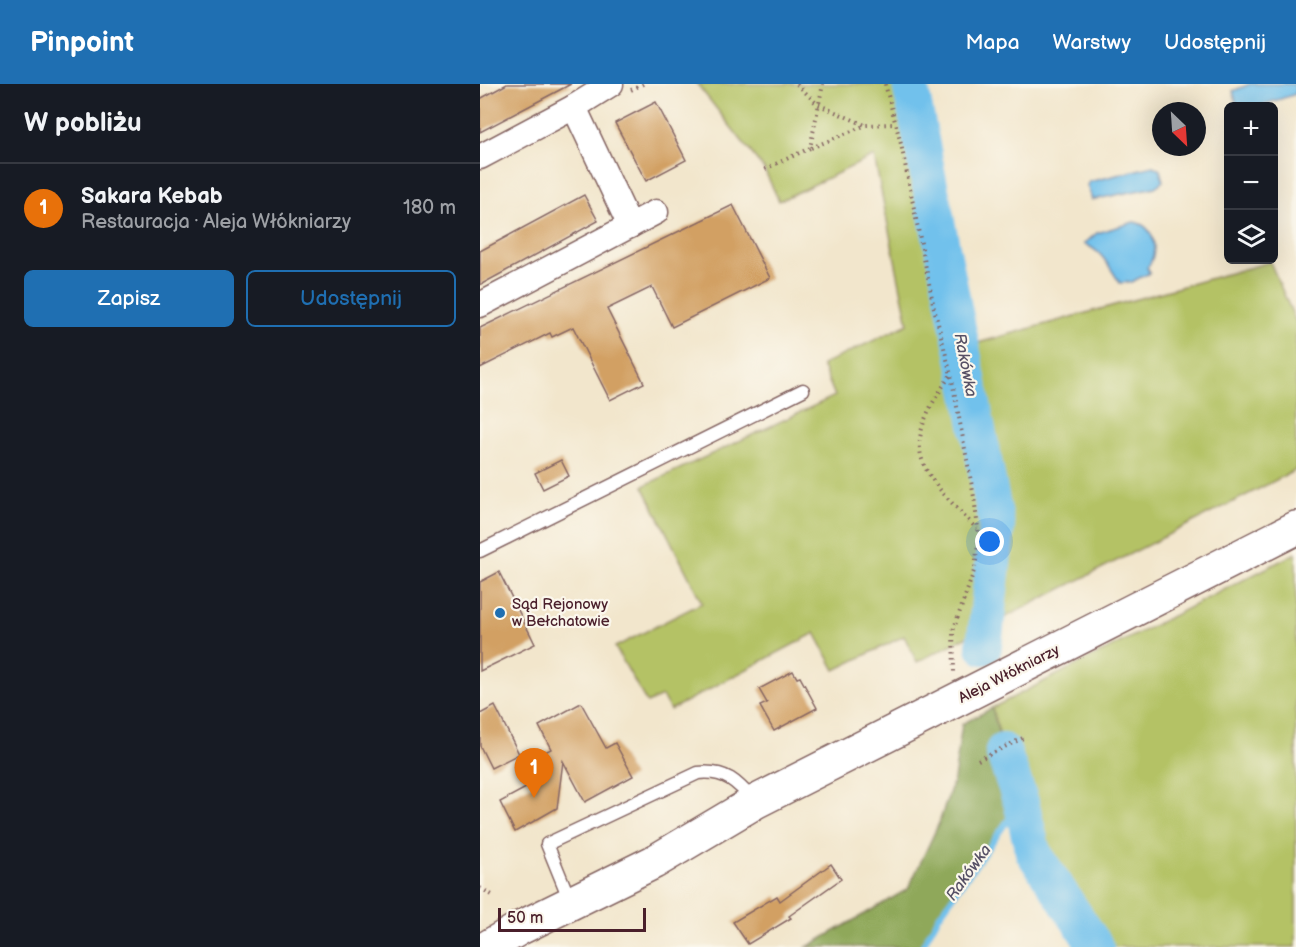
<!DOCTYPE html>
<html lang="pl">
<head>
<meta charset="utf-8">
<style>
	:root { --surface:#171b24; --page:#242831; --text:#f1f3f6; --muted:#9ea1a6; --line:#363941; --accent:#1f6fb2 }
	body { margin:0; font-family:"Balsamiq Sans",sans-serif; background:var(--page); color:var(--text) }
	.controls { position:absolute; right:18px; top:18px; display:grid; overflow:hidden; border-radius:9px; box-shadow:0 6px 24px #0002 }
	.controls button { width:54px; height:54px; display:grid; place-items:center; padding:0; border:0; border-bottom:2px solid var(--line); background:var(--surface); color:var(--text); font:30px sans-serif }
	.compass { position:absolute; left:672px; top:18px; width:54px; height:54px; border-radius:50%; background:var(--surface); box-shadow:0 6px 24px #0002; rotate:155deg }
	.scale { position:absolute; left:18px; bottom:15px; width:148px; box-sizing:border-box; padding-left:6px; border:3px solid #4a1f2b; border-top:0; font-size:16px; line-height:21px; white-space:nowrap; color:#4a1f2b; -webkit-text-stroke:4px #fbf7ec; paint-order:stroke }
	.you { position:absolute; left:510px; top:458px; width:21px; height:21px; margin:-15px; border:4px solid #fff; border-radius:50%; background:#1a73e8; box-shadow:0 0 0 9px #1a73e833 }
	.badge { display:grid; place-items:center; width:39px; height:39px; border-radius:50%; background:var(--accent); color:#fff; font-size:20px; font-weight:700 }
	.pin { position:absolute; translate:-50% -50px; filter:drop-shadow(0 2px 3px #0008) }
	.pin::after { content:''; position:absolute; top:32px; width:21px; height:18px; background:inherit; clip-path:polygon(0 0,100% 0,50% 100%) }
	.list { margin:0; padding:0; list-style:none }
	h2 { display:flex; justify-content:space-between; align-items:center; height:78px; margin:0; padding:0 24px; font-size:26px }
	h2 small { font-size:20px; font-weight:400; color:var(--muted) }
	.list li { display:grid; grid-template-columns:39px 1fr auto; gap:18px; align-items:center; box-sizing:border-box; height:90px; padding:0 24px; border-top:2px solid var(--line) }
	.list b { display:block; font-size:22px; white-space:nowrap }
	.list p { margin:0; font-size:20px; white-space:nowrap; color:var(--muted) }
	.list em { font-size:20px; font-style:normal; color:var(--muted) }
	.actions { display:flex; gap:12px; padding:18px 24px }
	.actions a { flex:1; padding:14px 0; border:2px solid var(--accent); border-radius:9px; text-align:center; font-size:21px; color:var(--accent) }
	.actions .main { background:var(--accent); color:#fff }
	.icon { flex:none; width:33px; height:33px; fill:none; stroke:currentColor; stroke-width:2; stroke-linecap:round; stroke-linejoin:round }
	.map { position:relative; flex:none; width:816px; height:863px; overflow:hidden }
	header { display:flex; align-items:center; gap:36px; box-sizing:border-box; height:84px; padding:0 30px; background:var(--accent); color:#fff }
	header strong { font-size:28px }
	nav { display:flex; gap:33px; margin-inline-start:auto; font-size:21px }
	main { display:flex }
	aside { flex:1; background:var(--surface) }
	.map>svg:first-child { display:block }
</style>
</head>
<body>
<header>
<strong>Pinpoint</strong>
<nav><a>Mapa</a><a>Warstwy</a><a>Udostępnij</a></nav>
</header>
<main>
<aside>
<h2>W pobliżu<small></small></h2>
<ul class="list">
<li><span class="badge" style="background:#e8710a">1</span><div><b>Sakara Kebab</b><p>Restauracja · Aleja Włókniarzy</p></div><em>180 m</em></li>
</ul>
<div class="actions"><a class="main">Zapisz</a><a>Udostępnij</a></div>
</aside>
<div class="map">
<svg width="816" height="863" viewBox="0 0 816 863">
	<rect width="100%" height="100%" fill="#fbf7ec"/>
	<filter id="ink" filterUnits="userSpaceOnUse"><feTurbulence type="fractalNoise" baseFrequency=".0167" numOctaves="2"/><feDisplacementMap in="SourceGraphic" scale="12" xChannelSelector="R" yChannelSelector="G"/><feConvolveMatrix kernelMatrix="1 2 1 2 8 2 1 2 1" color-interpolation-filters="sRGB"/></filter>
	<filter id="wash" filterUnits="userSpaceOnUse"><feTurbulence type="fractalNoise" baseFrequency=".008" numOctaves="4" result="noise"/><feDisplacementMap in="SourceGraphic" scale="24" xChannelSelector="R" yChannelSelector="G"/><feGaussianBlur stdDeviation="1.35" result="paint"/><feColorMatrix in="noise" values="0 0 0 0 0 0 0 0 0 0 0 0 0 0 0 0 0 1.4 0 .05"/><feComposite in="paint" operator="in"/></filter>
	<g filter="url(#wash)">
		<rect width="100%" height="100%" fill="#f2e6cc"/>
		<g fill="#b4c265" stroke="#7f7048" stroke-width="1.5">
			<polygon points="217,0 436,0 487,262 790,178 816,238 816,386 437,578 424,552 355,586 335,549 190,626 182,612 167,619 135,563 222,519 163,402 355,312 342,281 428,240 394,72 299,117 284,85"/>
			<polygon points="816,469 816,863 616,863 553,768 512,624"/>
		</g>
		<polygon fill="#8fa85a" stroke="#6c6442" stroke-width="1.5" points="512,624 523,667 541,718 459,832 442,863 327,863 428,805 459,739 474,695 482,640"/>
		<g fill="#71c1ec" stroke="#5e708c" stroke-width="1.5">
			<polygon points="770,0 815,0 816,10 779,22 757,22 753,7"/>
			<polygon points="673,82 680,86 683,97 675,103 612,116 607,101 609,98"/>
			<path d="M654,138C676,142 679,169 667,184L670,189L651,198L640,199C629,183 623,167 604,160L617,149Z"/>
		</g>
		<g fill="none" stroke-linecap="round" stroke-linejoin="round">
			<polyline stroke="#71c1ec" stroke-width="6" points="442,863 459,832 541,718"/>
			<g stroke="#71c1ec" stroke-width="36">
				<polyline points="430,0 517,442 504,563"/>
				<polyline points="523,667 541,718 553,768 616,863"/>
			</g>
		</g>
		<g id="blocks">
			<g fill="#d2a063">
				<polygon points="27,0 91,0 0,48 0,15"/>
				<polygon points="176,18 206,76 166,97 135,39"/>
				<polygon points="104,111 118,137 0,201 0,167"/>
				<polygon points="253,121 290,194 192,243 172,203 127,225 164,299 130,316 93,243 72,253 70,249 0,284 0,244"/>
				<polygon points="81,376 89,392 63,405 55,389"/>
				<polygon points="19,488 55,560 0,587 0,498"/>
				<polygon points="313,587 317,594 320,593 337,624 294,647 280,622 287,619 279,605"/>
				<polygon points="101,619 126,664 135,659 153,692 105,718 83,677 77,724 35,748 20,718 59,697 48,677 71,665 59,642"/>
				<polygon points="15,622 39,670 11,684 0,662 0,630"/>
				<polygon points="351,780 361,795 309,832 311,834 268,860 253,838 297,812 300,817"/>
			</g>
		</g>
	</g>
	<g filter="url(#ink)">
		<use href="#blocks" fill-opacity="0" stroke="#856563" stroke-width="1.5"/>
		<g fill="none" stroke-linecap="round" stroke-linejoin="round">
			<g stroke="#856563" stroke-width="15">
				<g id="service">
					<polyline points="0,467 323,306"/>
					<path d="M91,819L67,760L218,689C246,686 257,698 274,717"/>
				</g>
			</g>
			<g stroke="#856563" stroke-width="27">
				<g id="minor">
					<polyline points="131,0 94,23 150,142"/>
					<polyline points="0,73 94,23"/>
					<polyline points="0,221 176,128"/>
				</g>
			</g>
			<g stroke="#856563" stroke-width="36">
				<polyline id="secondary" points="8,863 40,844 174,778 275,718 816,444"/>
			</g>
			<g stroke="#856563" stroke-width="4" stroke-dasharray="1.5 4.5" stroke-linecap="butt">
				<polyline points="317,0 337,20 385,41"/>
				<polyline points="405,0 421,60 454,224 471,291 494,413 499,452 495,484 473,547 474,588"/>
				<polyline points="151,6 163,0"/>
				<polyline points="331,64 386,41 414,40"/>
				<polyline points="285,85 330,64 343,0"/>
				<path d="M470,292C416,368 440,386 497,445"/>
				<polyline points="498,676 543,654"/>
				<polyline points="0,804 14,812"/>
			</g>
			<use href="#service" stroke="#fff" stroke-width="12"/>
			<use href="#minor" stroke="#fff" stroke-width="24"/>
			<use href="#secondary" stroke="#fff" stroke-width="33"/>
		</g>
	</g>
	<circle fill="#1f6fb2" stroke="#fbf7ec" stroke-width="2" cx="20" cy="529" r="6"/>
	<g text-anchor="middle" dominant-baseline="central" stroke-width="4.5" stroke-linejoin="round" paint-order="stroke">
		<g font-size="15" fill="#4a1f2b" stroke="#fbf7ec" text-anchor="start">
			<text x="32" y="520">Sąd Rejonowy<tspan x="32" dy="17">w Bełchatowie</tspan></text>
		</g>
		<g font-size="15" fill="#4a1f2b" stroke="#fbf7ec">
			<text transform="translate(529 590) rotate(-27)">Aleja Włókniarzy</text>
		</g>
		<g font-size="16" font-style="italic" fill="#565065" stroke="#fbf7ec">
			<text transform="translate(485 281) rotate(79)">Rakówka</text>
			<text transform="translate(489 789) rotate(-54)">Rakówka</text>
		</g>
	</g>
</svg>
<div class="controls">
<button>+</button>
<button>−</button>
<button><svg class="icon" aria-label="layers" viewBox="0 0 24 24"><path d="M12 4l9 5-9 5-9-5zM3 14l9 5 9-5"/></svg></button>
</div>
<svg class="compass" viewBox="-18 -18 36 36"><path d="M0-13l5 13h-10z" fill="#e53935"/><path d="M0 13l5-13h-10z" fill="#9ea1a6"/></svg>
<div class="scale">50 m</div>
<div class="you"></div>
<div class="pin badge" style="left:54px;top:714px;background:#e8710a">1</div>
</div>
</main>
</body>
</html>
